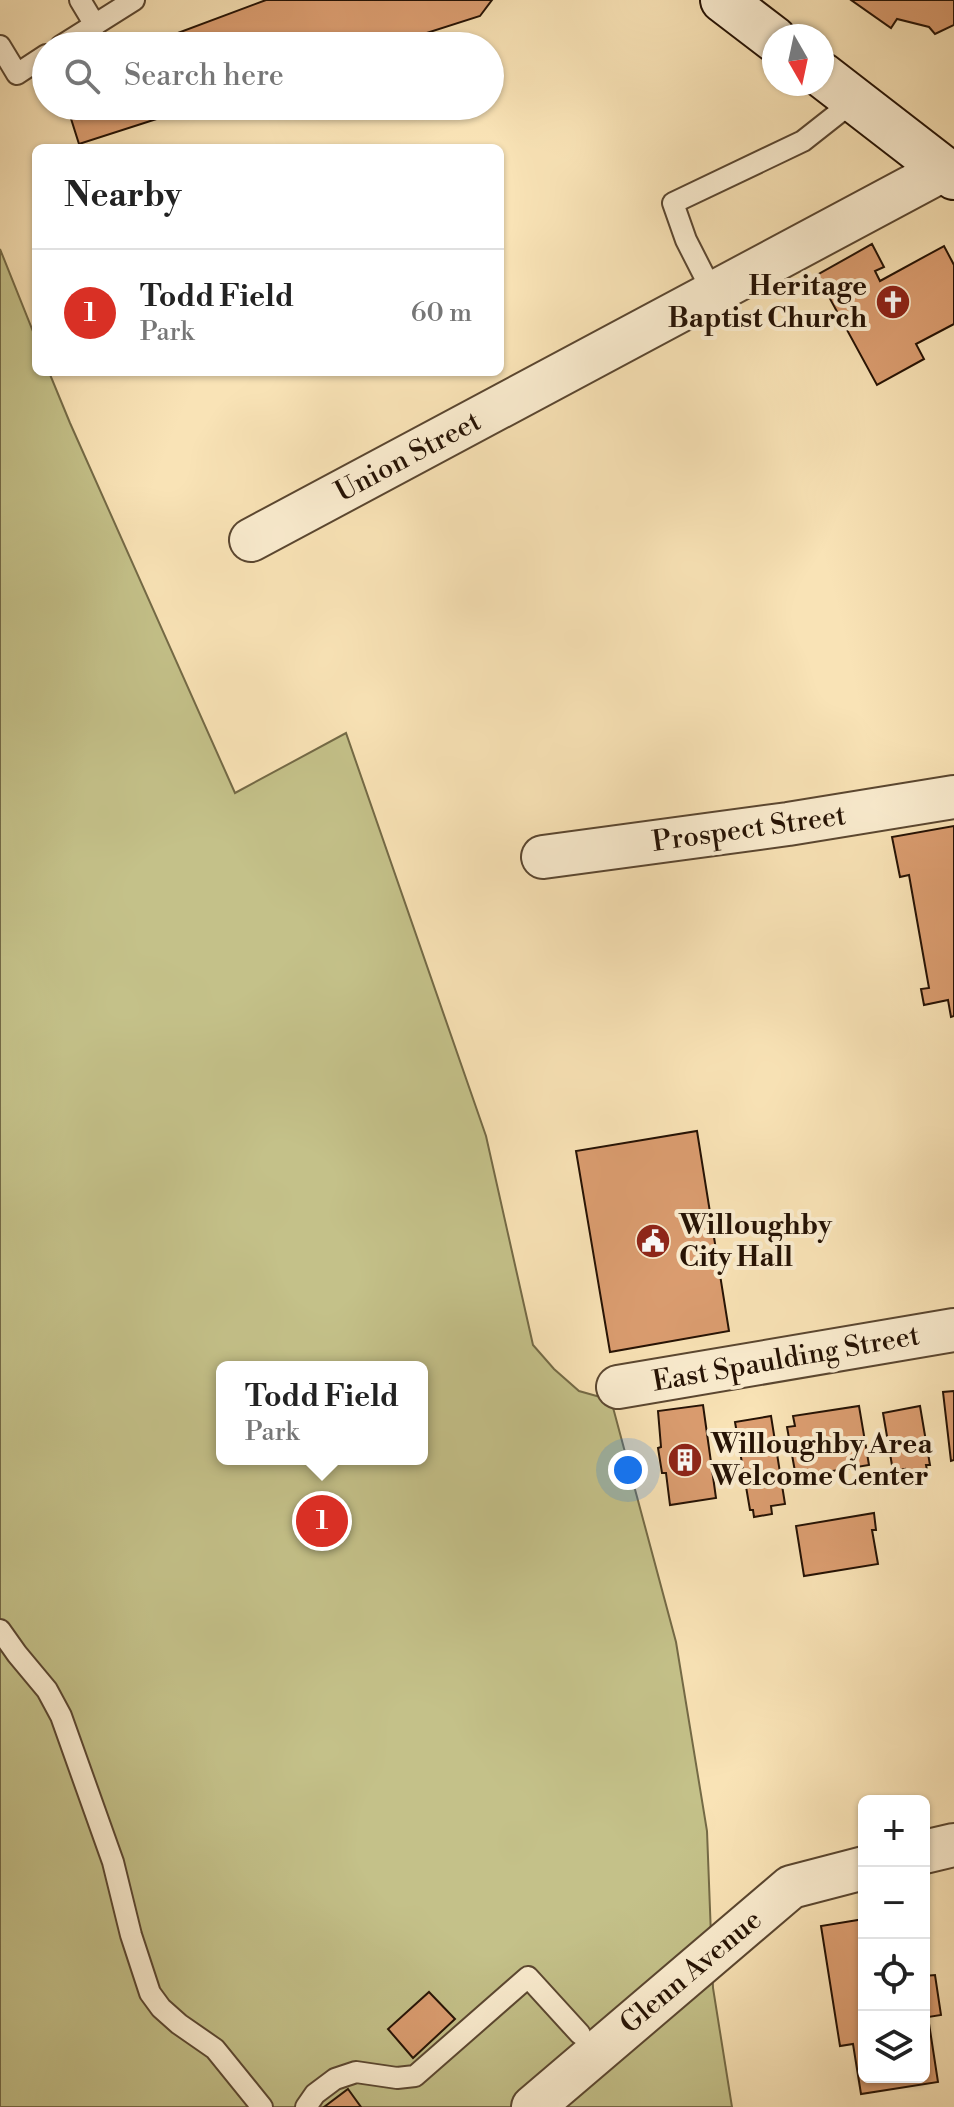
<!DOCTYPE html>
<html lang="en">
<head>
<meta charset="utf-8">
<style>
	:root { --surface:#fff; --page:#f2f2f2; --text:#222; --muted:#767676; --line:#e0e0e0; --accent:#d93025 }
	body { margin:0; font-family:"Libre Bodoni",serif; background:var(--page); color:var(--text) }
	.controls { position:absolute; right:24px; bottom:24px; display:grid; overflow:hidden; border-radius:12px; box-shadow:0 2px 6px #0004 }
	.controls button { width:72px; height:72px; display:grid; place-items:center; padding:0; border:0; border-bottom:2px solid var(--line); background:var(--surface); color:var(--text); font:40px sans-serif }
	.compass { position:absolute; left:762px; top:24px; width:72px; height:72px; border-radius:50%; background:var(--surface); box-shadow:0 2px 6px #0004; rotate:171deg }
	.you { position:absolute; left:628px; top:1470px; width:28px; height:28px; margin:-20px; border:6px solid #fff; border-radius:50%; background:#1a73e8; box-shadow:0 0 0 12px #1a73e833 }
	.badge { display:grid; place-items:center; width:52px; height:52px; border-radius:50%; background:var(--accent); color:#fff; font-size:26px; font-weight:700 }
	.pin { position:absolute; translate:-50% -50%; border:4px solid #fff; box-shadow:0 2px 8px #0006 }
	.popup { position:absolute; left:216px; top:1361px; width:212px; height:104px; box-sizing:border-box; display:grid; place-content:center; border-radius:12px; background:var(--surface); filter:drop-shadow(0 2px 6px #0005); font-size:26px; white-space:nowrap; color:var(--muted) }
	.popup b { font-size:30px; color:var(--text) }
	.popup::after { content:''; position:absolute; left:50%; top:100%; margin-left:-16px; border:16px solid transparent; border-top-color:var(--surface) }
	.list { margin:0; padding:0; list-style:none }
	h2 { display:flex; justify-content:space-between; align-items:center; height:104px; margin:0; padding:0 32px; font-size:34px }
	h2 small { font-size:26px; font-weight:400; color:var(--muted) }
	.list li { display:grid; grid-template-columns:52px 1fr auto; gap:24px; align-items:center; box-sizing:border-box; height:128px; padding:0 32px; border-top:2px solid var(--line) }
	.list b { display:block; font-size:30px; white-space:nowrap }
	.list p { margin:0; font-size:26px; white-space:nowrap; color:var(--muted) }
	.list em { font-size:26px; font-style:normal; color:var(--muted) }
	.icon { flex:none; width:44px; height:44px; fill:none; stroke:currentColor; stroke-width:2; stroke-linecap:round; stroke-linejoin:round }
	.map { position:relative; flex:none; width:954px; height:2107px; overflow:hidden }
	.search { position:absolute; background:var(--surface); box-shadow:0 2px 6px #0004; left:32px; top:32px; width:472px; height:88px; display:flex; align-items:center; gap:20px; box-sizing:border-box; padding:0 28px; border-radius:44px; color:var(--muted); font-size:30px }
	.panel { position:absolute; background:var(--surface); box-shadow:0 2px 6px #0004; left:32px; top:144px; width:472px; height:232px; border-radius:12px }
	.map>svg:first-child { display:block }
</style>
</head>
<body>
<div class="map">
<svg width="954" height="2107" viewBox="0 0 954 2107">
	<rect width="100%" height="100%" fill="#f9e3b6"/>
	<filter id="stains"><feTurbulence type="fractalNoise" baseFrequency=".0025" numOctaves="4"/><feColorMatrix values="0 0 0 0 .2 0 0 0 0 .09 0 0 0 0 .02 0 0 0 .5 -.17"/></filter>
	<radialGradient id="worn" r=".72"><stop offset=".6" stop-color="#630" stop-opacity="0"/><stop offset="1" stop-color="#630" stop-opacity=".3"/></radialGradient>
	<path fill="#c4c189" stroke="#746a46" stroke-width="2" fill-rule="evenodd" d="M0,249L36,339V372H49L70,423L235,793L346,733L486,1136L533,1345L554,1369L579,1391L611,1400L676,1642L707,1831L713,1988L732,2107H0ZM222,1367H422V1459H222Z"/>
	<g fill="#db9d70" stroke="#251204" stroke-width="2">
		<polygon points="266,0 492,0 480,16 386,46 143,46"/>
		<polygon points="851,0 954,0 954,25 935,34 929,27 897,19 891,28"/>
		<polygon points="67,106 197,106 79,144"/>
		<polygon points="872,244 884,267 875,271 880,281 944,246 954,265 954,324 916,344 924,359 877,385 817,275"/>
		<polygon points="954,826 954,1016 951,1017 948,1000 924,1005 921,989 929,988 909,875 900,877 892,837"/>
		<polygon points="697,1131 729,1331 610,1352 576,1151"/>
		<polygon points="954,1391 954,1460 951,1461 943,1392"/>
		<polygon points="703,1405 716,1498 670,1505 666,1473 662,1473 658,1448 661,1447 658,1411"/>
		<polygon points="859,1406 869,1465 796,1477 787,1427 795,1426 793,1416"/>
		<polygon points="920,1406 930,1465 926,1465 928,1475 907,1479 905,1469 893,1471 883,1413"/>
		<polygon points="771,1416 785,1504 771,1506 772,1514 754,1517 753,1510 750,1510 735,1422"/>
		<polygon points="874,1513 876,1530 872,1530 878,1564 804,1576 796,1526"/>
		<polygon points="864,1919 864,2077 924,2077 924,1976 935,1975 941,2015 928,2017 938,2082 861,2094 853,2044 840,2046 821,1926"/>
		<polygon points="429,1992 455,2019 413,2058 388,2029"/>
		<polygon points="348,2089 361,2107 324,2107"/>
	</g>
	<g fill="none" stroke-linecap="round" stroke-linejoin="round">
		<g stroke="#5a4630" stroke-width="24">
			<g id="service">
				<polyline points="80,0 95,25"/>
				<polyline points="0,46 17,74 46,55"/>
				<polyline points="61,46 134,0"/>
				<polyline points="713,293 686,240 673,203 803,141 855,100"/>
				<polyline points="0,1630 17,1654 47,1690 61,1716 113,1862 131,1935 150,1993 161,2008 179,2024 215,2049 262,2107"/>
				<polyline points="306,2107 315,2094 335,2079 356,2072 397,2078 415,2076 528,1977 580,2034"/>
			</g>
		</g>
		<g stroke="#5a4630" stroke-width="46">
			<g id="minor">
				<polyline points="251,540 945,169"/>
				<polyline points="543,857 788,824 954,797"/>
				<polyline points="618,1387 954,1330"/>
				<polyline points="924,1852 954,1845"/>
				<polyline points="533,2107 791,1887 864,1868"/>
			</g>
		</g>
		<g stroke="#251204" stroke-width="48">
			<g id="secondary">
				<polyline points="723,0 774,39"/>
				<polyline points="822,75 954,177"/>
			</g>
		</g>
		<use href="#service" stroke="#fbedd0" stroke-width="20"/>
		<use href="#minor" stroke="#fbedd0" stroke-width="42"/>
		<use href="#secondary" stroke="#fbedd0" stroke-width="44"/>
	</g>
	<defs>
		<g id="church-disc" transform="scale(1.8)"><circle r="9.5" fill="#8f2418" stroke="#fbedd0"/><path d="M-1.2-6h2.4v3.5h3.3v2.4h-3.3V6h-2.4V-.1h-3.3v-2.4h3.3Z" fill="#fff"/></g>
		<g id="civic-disc" transform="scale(1.8)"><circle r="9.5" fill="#8f2418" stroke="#fbedd0"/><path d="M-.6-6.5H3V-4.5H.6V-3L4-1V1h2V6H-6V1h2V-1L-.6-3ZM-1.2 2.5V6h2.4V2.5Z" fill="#fff"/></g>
		<g id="building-disc" transform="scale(1.8)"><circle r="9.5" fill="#8f2418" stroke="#fbedd0"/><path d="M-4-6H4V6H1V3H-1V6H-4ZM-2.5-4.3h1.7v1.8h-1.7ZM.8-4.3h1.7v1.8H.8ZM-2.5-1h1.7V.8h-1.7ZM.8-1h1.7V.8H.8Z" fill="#fff"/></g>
	</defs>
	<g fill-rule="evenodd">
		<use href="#church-disc" x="893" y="302"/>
		<use href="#civic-disc" x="653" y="1241"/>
		<use href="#building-disc" x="685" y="1460"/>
	</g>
	<g text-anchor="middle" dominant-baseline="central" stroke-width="8" stroke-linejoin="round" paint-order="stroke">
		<g font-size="28" font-weight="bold" fill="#251204" stroke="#fbedd0" text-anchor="start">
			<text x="867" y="286" text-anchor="end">Heritage<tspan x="867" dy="32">Baptist Church</tspan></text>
			<text x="679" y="1225">Willoughby<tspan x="679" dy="32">City Hall</tspan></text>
			<text x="711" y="1444">Willoughby Area<tspan x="711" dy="32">Welcome Center</tspan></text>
		</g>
		<g font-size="28" fill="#251204" stroke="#fbedd0">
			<text transform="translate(408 457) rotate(-28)">Union Street</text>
			<text transform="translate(749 829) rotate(-8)">Prospect Street</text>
			<text transform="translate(786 1359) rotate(-10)">East Spaulding Street</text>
			<text transform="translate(691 1972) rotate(-40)">Glenn Avenue</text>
		</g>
	</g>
	<rect width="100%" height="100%" filter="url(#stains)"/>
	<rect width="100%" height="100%" fill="url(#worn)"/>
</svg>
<div class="controls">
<button>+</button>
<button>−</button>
<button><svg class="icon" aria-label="locate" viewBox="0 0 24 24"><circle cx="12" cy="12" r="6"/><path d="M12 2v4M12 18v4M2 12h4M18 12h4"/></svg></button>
<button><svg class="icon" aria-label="layers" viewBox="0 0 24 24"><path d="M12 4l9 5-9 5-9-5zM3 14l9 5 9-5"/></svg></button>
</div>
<svg class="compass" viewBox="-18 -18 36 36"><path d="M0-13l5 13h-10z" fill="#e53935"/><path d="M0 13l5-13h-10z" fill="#767676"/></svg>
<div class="you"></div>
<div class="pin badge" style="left:322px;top:1521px">1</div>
<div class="popup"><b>Todd Field</b>Park</div>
<div class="search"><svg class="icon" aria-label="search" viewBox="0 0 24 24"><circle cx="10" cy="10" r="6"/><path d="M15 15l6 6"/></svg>Search here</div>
<section class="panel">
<h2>Nearby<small></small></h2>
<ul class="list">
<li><span class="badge">1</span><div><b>Todd Field</b><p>Park</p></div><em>60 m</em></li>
</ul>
</section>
</div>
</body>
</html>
